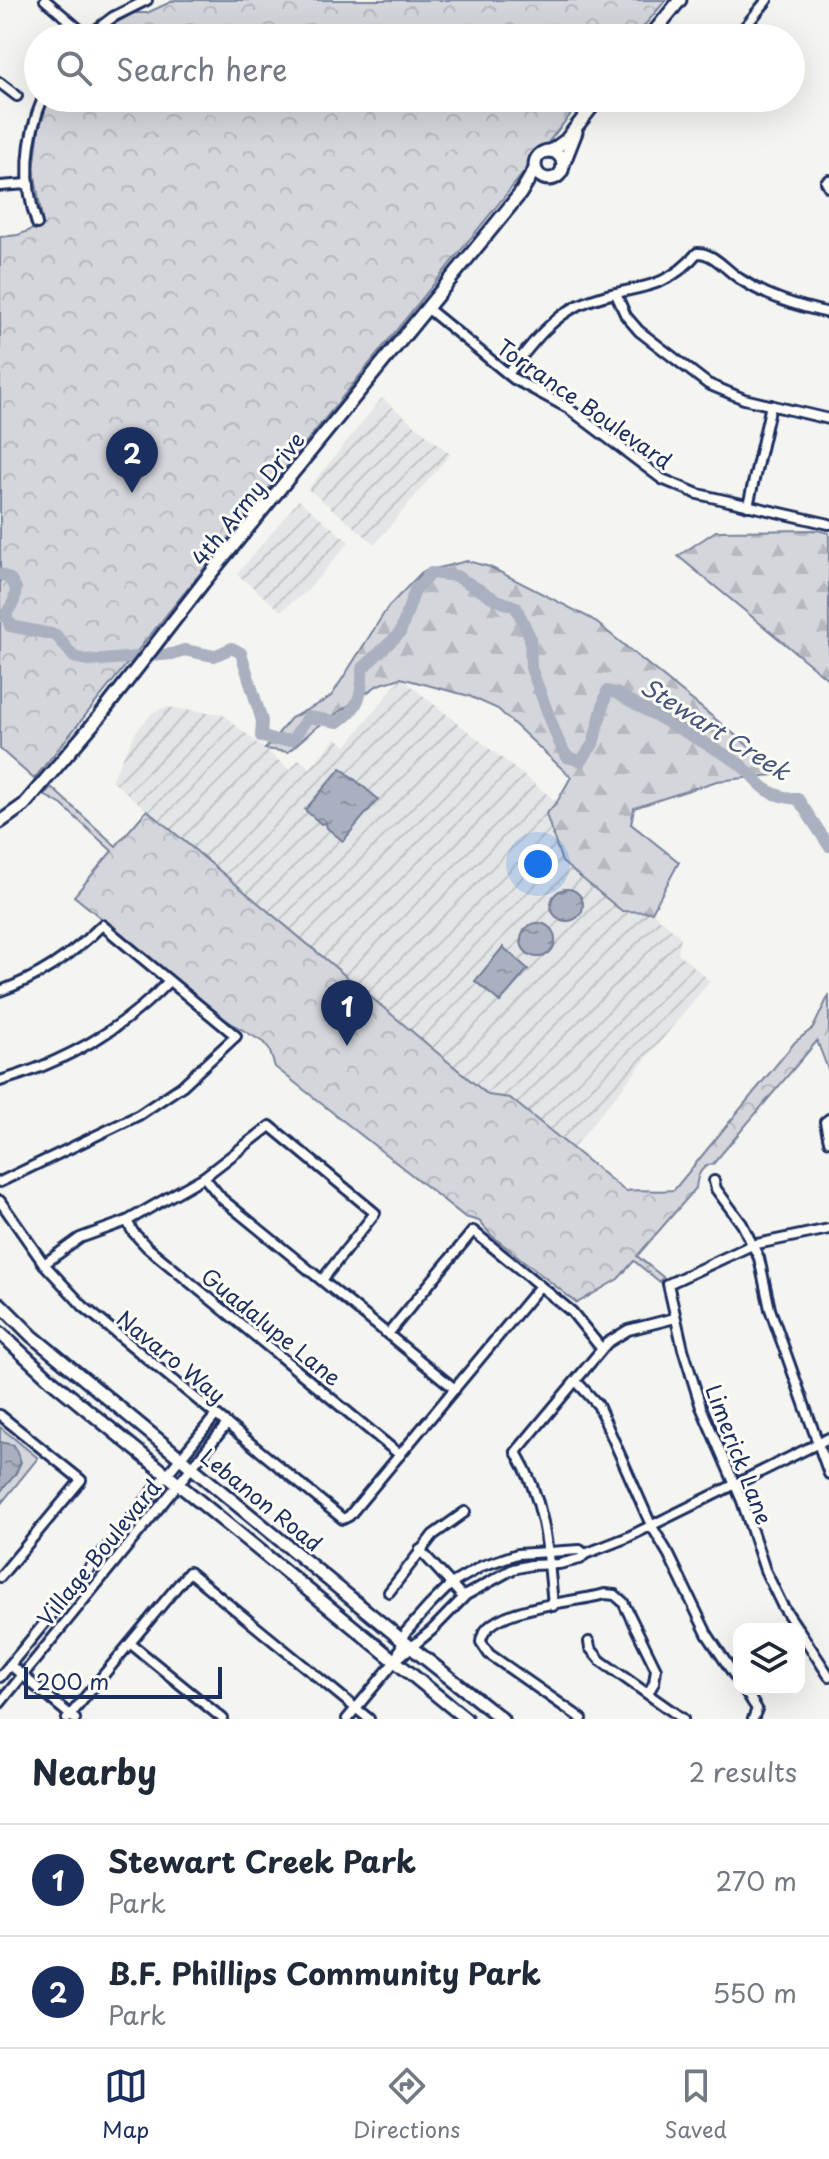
<!DOCTYPE html>
<html lang="en">
<head>
<meta charset="utf-8">
<style>
	:root { --surface:#fff; --page:#f2f2f3; --text:#1f2937; --muted:#747a83; --line:#e0e1e3; --accent:#1b2f5e }
	body { margin:0; font-family:"Playpen Sans",sans-serif; background:var(--page); color:var(--text) }
	.controls { position:absolute; right:24px; bottom:24px; display:grid; overflow:hidden; border-radius:16px; box-shadow:0 8px 32px #0002 }
	.controls button { width:72px; height:72px; display:grid; place-items:center; padding:0; border:0; border-bottom:2px solid var(--line); background:var(--surface); color:var(--text); font:40px sans-serif }
	.scale { position:absolute; left:24px; bottom:20px; width:198px; box-sizing:border-box; padding-left:8px; border:4px solid #1b2f5e; border-top:0; font-size:22px; line-height:28px; white-space:nowrap; color:#1b2f5e; -webkit-text-stroke:6px #fdfcf7; paint-order:stroke }
	.you { position:absolute; left:538px; top:864px; width:28px; height:28px; margin:-20px; border:6px solid #fff; border-radius:50%; background:#1a73e8; box-shadow:0 0 0 12px #1a73e833 }
	.badge { display:grid; place-items:center; width:52px; height:52px; border-radius:50%; background:var(--accent); color:#fff; font-size:26px; font-weight:700 }
	.pin { position:absolute; translate:-50% -66px; filter:drop-shadow(0 2px 4px #0008) }
	.pin::after { content:''; position:absolute; top:42px; width:28px; height:24px; background:inherit; clip-path:polygon(0 0,100% 0,50% 100%) }
	.list { margin:0; padding:0; list-style:none }
	h2 { display:flex; justify-content:space-between; align-items:center; height:104px; margin:0; padding:0 32px; font-size:34px }
	h2 small { font-size:26px; font-weight:400; color:var(--muted) }
	.list li { display:grid; grid-template-columns:52px 1fr auto; gap:24px; align-items:center; box-sizing:border-box; height:112px; padding:0 32px; border-top:2px solid var(--line) }
	.list b { display:block; font-size:30px; white-space:nowrap }
	.list p { margin:0; font-size:26px; white-space:nowrap; color:var(--muted) }
	.list em { font-size:26px; font-style:normal; color:var(--muted) }
	.icon { flex:none; width:44px; height:44px; fill:none; stroke:currentColor; stroke-width:2; stroke-linecap:round; stroke-linejoin:round }
	.map { position:relative; flex:none; width:829px; height:1719px; overflow:hidden }
	.search { position:absolute; background:var(--surface); box-shadow:0 8px 32px #0002; left:24px; right:24px; top:24px; height:88px; display:flex; align-items:center; gap:20px; box-sizing:border-box; padding:0 28px; border-radius:44px; color:var(--muted); font-size:30px }
	.sheet { height:328px; background:var(--surface) }
	nav { display:flex; justify-content:space-around; align-items:center; box-sizing:border-box; height:112px; border-top:2px solid var(--line); background:var(--surface); font-size:22px; color:var(--muted) }
	nav a { display:grid; justify-items:center; gap:4px }
	nav .on { color:var(--accent) }
	.map>svg:first-child { display:block }
</style>
</head>
<body>
<div class="map">
<svg width="829" height="1719" viewBox="0 0 829 1719">
	<defs>
		<pattern id="industrial-furrows" width="10" height="10" patternUnits="userSpaceOnUse" patternTransform="scale(2)"><rect width="10" height="10" fill="#e4e5e6"/><path d="M-1 1l2-2M0 10L10 0M9 11l2-2" fill="none" stroke="#c3c5c8"/></pattern>
		<pattern id="forest-firs" width="22" height="20" patternUnits="userSpaceOnUse" patternTransform="scale(2)"><rect width="22" height="20" fill="#d4d6db"/><path d="M5 1l3.5 6h-7zM16 11l3.5 6h-7z" fill="#b5b8be"/></pattern>
		<pattern id="park-crowns" width="20" height="18" patternUnits="userSpaceOnUse" patternTransform="scale(2)"><rect width="20" height="18" fill="#d4d6db"/><path d="M2 6a3 3 0 1 1 6 0M12 15a3 3 0 1 1 6 0" fill="none" stroke="#b5b8be"/></pattern>
		<pattern id="water-ripples" width="26" height="14" patternUnits="userSpaceOnUse" patternTransform="scale(2)"><rect width="26" height="14" fill="#aab0bf"/><path d="M2 4q2-2 4 0t4 0M15 11q2-2 4 0t4 0" fill="none" stroke="#8a909e"/></pattern>
	</defs>
	<rect width="100%" height="100%" fill="#f4f4f1"/>
	<filter id="ink" filterUnits="userSpaceOnUse"><feTurbulence type="fractalNoise" baseFrequency=".0125" numOctaves="2"/><feDisplacementMap in="SourceGraphic" scale="16" xChannelSelector="R" yChannelSelector="G"/><feConvolveMatrix kernelMatrix="1 2 1 2 8 2 1 2 1" color-interpolation-filters="sRGB"/></filter>
	<g filter="url(#ink)">
		<g fill="url(#industrial-furrows)">
			<polygon points="382,398 450,454 375,544 308,489"/>
			<polygon points="299,500 349,542 308,590 281,611 237,574"/>
			<polygon points="401,678 557,802 622,911 652,912 681,937 678,953 710,981 572,1149 510,1099 488,1095 111,780 136,732 153,712 167,707 222,714 290,770 299,759 310,768 336,738 346,746"/>
		</g>
		<polygon fill="#d4d6db" stroke="#78829c" stroke-width="2" points="0,1427 38,1458 0,1505"/>
		<g fill="url(#forest-firs)" stroke="#78829c" stroke-width="2">
			<polygon points="817,530 829,533 829,680 678,556 716,531"/>
			<polygon points="467,561 490,567 592,619 783,774 717,781 634,808 631,824 679,862 652,912 622,911 562,862 546,814 557,802 571,777 498,709 469,696 401,678 378,685 313,730 288,752 265,749 291,718 324,701 332,695 388,607 422,572"/>
		</g>
		<g fill="url(#park-crowns)" stroke="#78829c" stroke-width="2">
			<polygon points="175,0 666,0 634,38 91,38 133,13 147,13"/>
			<polygon points="49,98 584,98 34,779 0,749 0,237 18,235 43,225 34,170 39,129"/>
			<path d="M51,787L116,846L147,810L488,1095L510,1098L625,1191C642,1189 657,1192 674,1190L795,1042L813,1028L829,995V1072L817,1041L713,1164C700,1166 697,1177 696,1188L637,1256L663,1277L660,1282L634,1261L618,1279L577,1303L492,1236L479,1221L465,1217L275,1067L269,1049L263,1042L226,1020L74,896L112,851L62,805L44,795Z"/>
		</g>
		<g fill="url(#water-ripples)" stroke="#717c98" stroke-width="2">
			<polygon points="341,768 378,799 343,841 327,828 326,823 321,824 305,810"/>
			<circle cx="567" cy="905" r="16"/>
			<circle cx="538" cy="940" r="17"/>
			<polygon points="503,947 528,969 500,1002 475,981"/>
			<polygon points="0,1442 14,1445 21,1462 15,1475 0,1492"/>
		</g>
		<g fill="none" stroke-linecap="round" stroke-linejoin="round">
			<path stroke="#aab0bf" stroke-width="12" d="M0,574L10,579L16,588L14,601L6,614L10,626L56,635L74,657L90,661L172,654L184,650L214,656L232,648L241,653L262,721L261,736L273,740H292L308,717L338,722C359,709 363,693 362,669L400,633L415,590L431,573L456,576L497,600L516,607L530,637L531,668L558,740L567,757L581,761L593,744L607,691L616,693C654,715 693,736 731,758C761,776 755,795 798,799L829,846"/>
			<g stroke="#1b2f5e" stroke-width="14">
				<g id="street">
					<polyline points="45,0 87,36"/>
					<polyline points="85,38 113,17 147,0"/>
					<polyline points="736,38 767,0"/>
					<polyline points="0,83 17,96"/>
					<polyline points="829,180 826,182 829,187"/>
					<polyline points="0,186 27,184"/>
					<path d="M37,224C23,183 26,138 43,98"/>
					<polyline points="616,294 626,316 639,331 708,384 744,399 829,419"/>
					<polyline points="427,308 514,379 568,408 662,479 698,494 829,524"/>
					<path d="M508,374C529,348 548,320 579,305C625,283 660,298 697,253C713,252 726,270 740,279C767,297 797,306 829,313"/>
					<polyline points="748,506 771,405"/>
					<path d="M0,991C40,977 72,955 102,925L236,1036L182,1086L139,1115L0,1182"/>
					<path d="M0,1081C65,1062 122,1030 169,981"/>
					<polyline points="829,1119 825,1122 829,1141"/>
					<polyline points="204,1177 222,1199 455,1389"/>
					<polyline points="714,1181 716,1189 742,1224 759,1258 770,1309 829,1474"/>
					<polyline points="0,1201 44,1264 83,1306 343,1519 349,1516 540,1286"/>
					<polyline points="127,1221 133,1232 147,1247 400,1455"/>
					<polyline points="44,1264 80,1238 127,1221 204,1177 270,1126 375,1213 322,1280"/>
					<polyline points="388,1334 473,1231 572,1312 601,1348"/>
					<polyline points="576,1381 598,1405 651,1525 669,1555 707,1634 739,1682"/>
					<polyline points="0,1415 81,1480 0,1577"/>
					<polyline points="420,1550 463,1597"/>
					<polyline points="389,1592 433,1535 465,1512"/>
					<path d="M553,1606C548,1549 546,1503 516,1452L607,1343L628,1330L675,1318"/>
					<polyline points="798,1629 782,1605 765,1570 742,1501 701,1407 683,1349 668,1284 752,1245 829,1229"/>
					<polyline points="799,1630 829,1676"/>
					<polyline points="589,1642 590,1648 601,1661 683,1719"/>
					<polyline points="131,1644 223,1719"/>
					<polyline points="397,1657 406,1632 429,1606 451,1584 482,1566 517,1554 580,1550 585,1554"/>
					<polyline points="10,1665 75,1719"/>
					<polyline points="0,1677 216,1415"/>
					<polyline points="744,1689 757,1709 753,1719"/>
					<polyline points="0,1703 227,1424"/>
					<polyline points="67,1719 189,1572 369,1719"/>
					<polyline points="347,1719 396,1660 432,1630 466,1595 513,1569 531,1565 559,1564 580,1559 585,1554 626,1538 829,1438"/>
					<path d="M582,1719L489,1654L481,1642C484,1606 576,1603 605,1594L615,1595L623,1602L656,1669L654,1683L648,1693"/>
				</g>
			</g>
			<g stroke="#1b2f5e" stroke-width="17">
				<g id="secondary">
					<polyline points="649,38 680,0"/>
					<circle cx="549" cy="165" r="14"/>
					<polyline points="551,151 566,140 599,98"/>
					<polyline points="563,165 576,132"/>
					<polyline points="0,822 24,805 100,716 203,583 520,194 535,169"/>
					<polyline points="0,1304 32,1336 403,1641 502,1719"/>
					<polyline points="0,1333 52,1381 466,1719"/>
				</g>
			</g>
			<use href="#street" stroke="#fdfcf7" stroke-width="8"/>
			<use href="#secondary" stroke="#fdfcf7" stroke-width="11"/>
		</g>
	</g>
	<g text-anchor="middle" dominant-baseline="central" stroke-width="6" stroke-linejoin="round" paint-order="stroke">
		<g font-size="22" fill="#1b2f5e" stroke="#fdfcf7">
			<text transform="translate(585 403) rotate(35)">Torrance Boulevard</text>
			<text transform="translate(247 498) rotate(-51)">4th Army Drive</text>
			<text transform="translate(272 1326) rotate(39)">Guadalupe Lane</text>
			<text transform="translate(172 1356) rotate(39)">Navaro Way</text>
			<text transform="translate(740 1454) rotate(69)">Limerick Lane</text>
			<text transform="translate(262 1499) rotate(39)">Lebanon Road</text>
			<text transform="translate(98 1552) rotate(-51)">Village Boulevard</text>
		</g>
		<g font-size="24" font-style="italic" fill="#46567b" stroke="#fdfcf7">
			<text transform="translate(716 728) rotate(32)">Stewart Creek</text>
		</g>
	</g>
</svg>
<div class="controls">
<button><svg class="icon" aria-label="layers" viewBox="0 0 24 24"><path d="M12 4l9 5-9 5-9-5zM3 14l9 5 9-5"/></svg></button>
</div>
<div class="scale">200 m</div>
<div class="you"></div>
<div class="pin badge" style="left:347px;top:1046px">1</div>
<div class="pin badge" style="left:132px;top:493px">2</div>
<div class="search"><svg class="icon" aria-label="search" viewBox="0 0 24 24"><circle cx="10" cy="10" r="6"/><path d="M15 15l6 6"/></svg>Search here</div>
</div>
<section class="sheet">
<h2>Nearby<small>2 results</small></h2>
<ul class="list">
<li><span class="badge">1</span><div><b>Stewart Creek Park</b><p>Park</p></div><em>270 m</em></li>
<li><span class="badge">2</span><div><b>B.F. Phillips Community Park</b><p>Park</p></div><em>550 m</em></li>
</ul>
</section>
<nav>
<a class="on"><svg class="icon" aria-label="map" viewBox="0 0 24 24"><path d="M3 6l6-2 6 2 6-2v14l-6 2-6-2-6 2zM9 4v14M15 6v14"/></svg>Map</a>
<a><svg class="icon" aria-label="directions" viewBox="0 0 24 24"><path d="M12 3l9 9-9 9-9-9zM9 14v-3h6M13 9l2 2-2 2"/></svg>Directions</a>
<a><svg class="icon" aria-label="saved" viewBox="0 0 24 24"><path d="M7 4h10v16l-5-4-5 4z"/></svg>Saved</a>
</nav>
</body>
</html>
